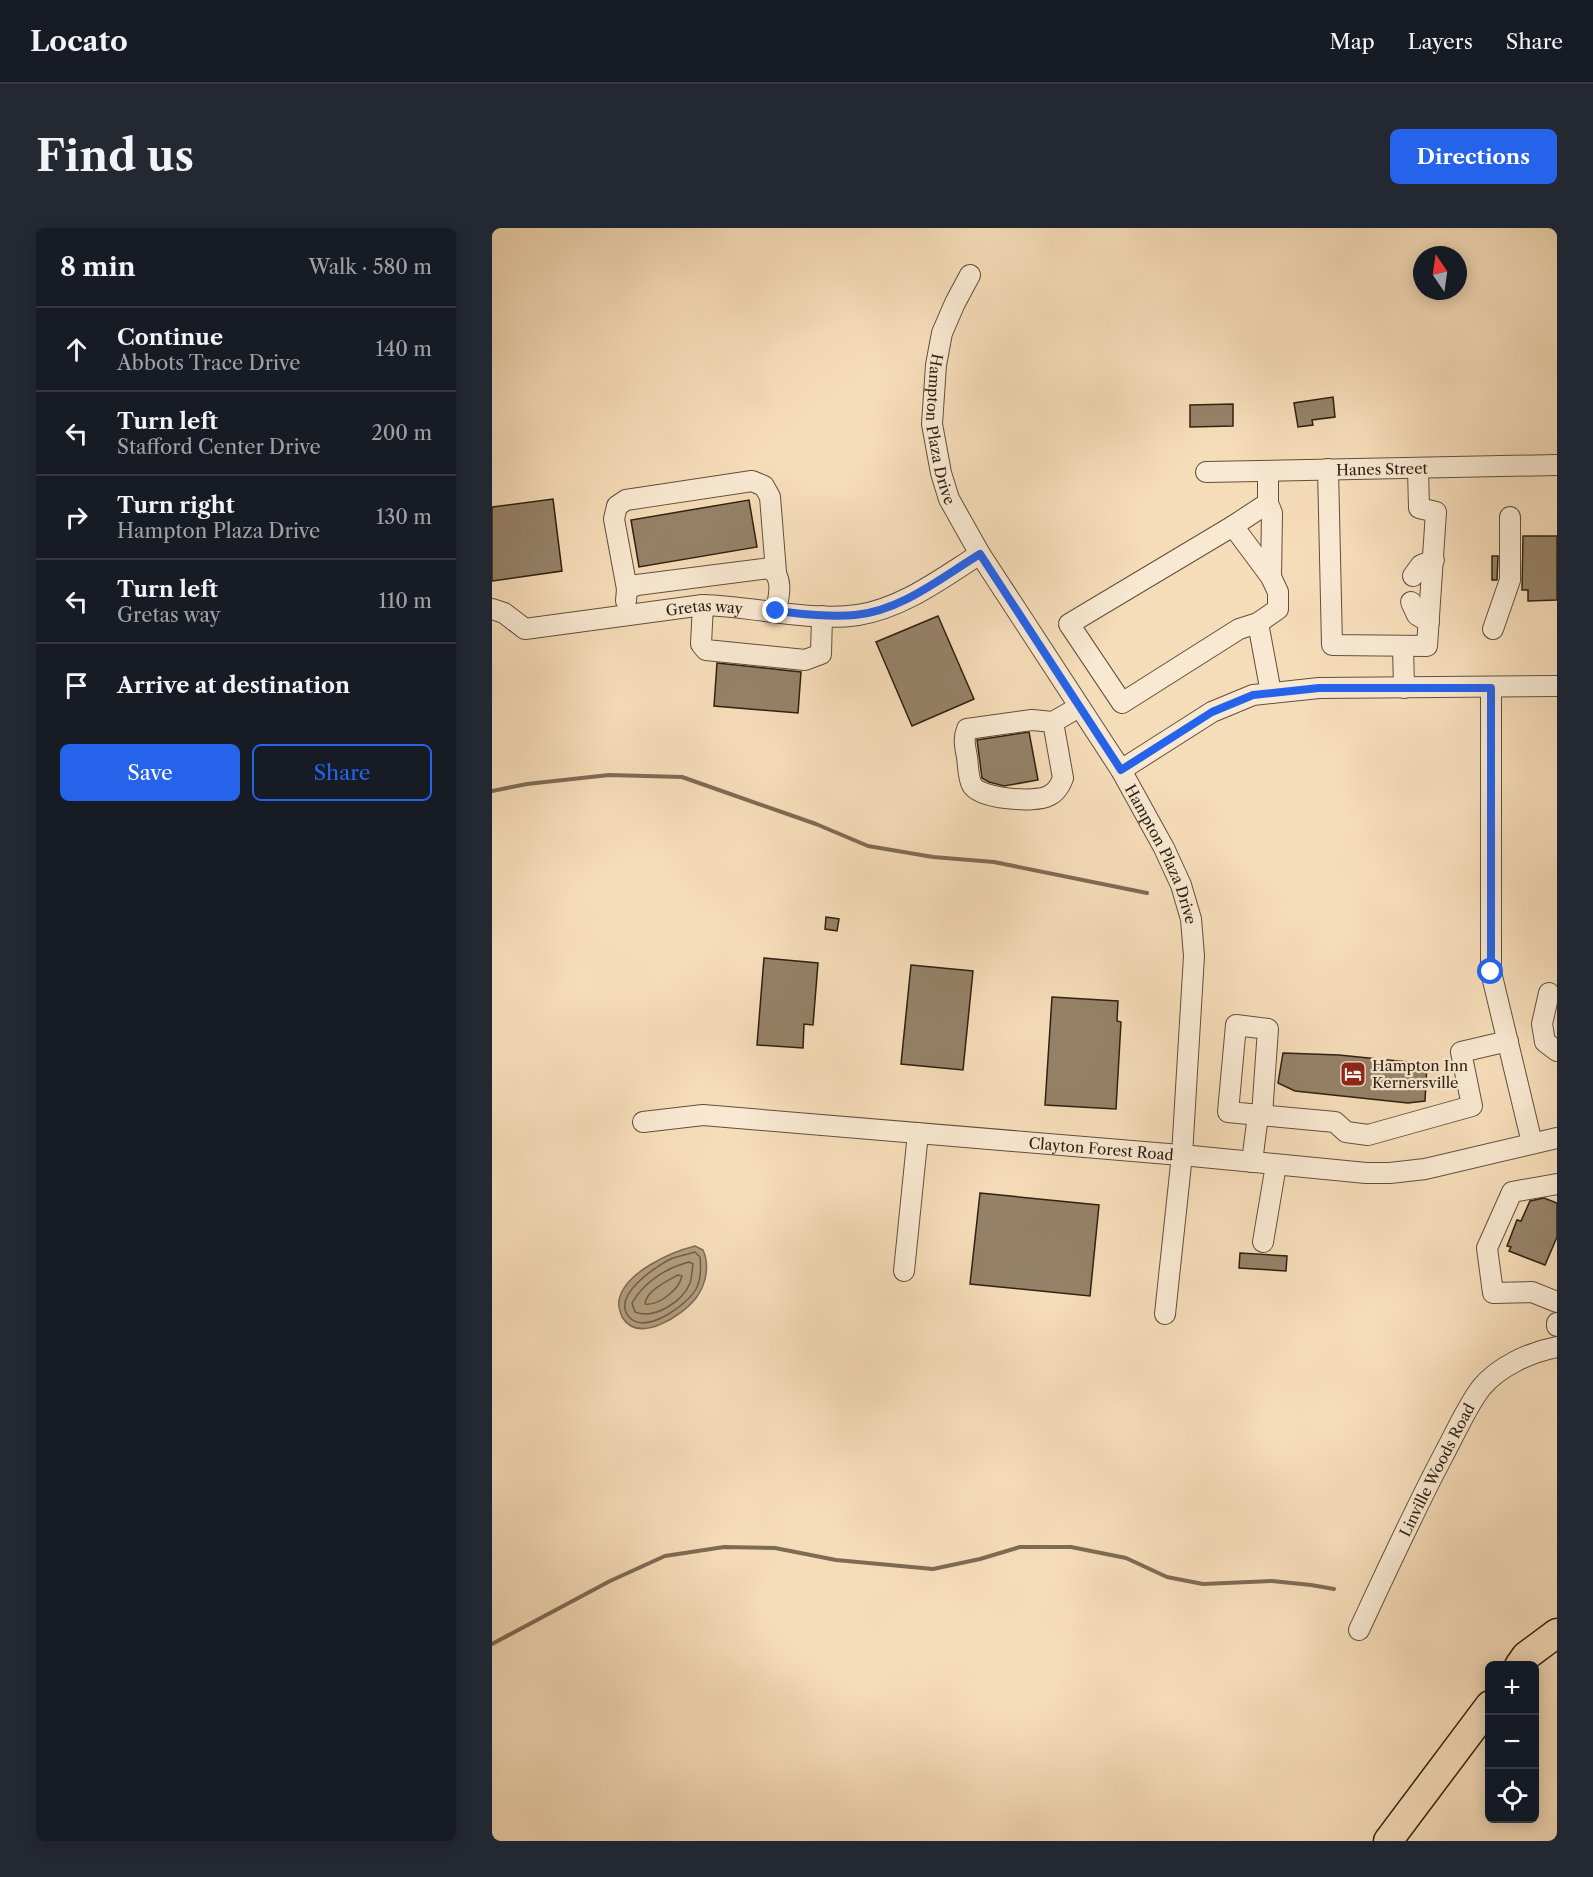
<!DOCTYPE html>
<html lang="en">
<head>
<meta charset="utf-8">
<style>
	:root { --surface:#171b24; --page:#242831; --text:#f1f3f6; --muted:#9ea1a6; --line:#363941; --accent:#2563eb }
	body { margin:0; font-family:"Libre Caslon Text",serif; background:var(--page); color:var(--text) }
	.controls { position:absolute; right:18px; bottom:18px; display:grid; overflow:hidden; border-radius:9px; box-shadow:0 3px 15px #0003 }
	.controls button { width:54px; height:54px; display:grid; place-items:center; padding:0; border:0; border-bottom:2px solid var(--line); background:var(--surface); color:var(--text); font:30px sans-serif }
	.compass { position:absolute; left:921px; top:18px; width:54px; height:54px; border-radius:50%; background:var(--surface); box-shadow:0 3px 15px #0003; rotate:347deg }
	.stop { position:absolute; width:18px; height:18px; margin:-14px; border:4px solid #2563eb; border-radius:50%; background:#fff }
	.stop.end { background:#2563eb; border-color:#fff; box-shadow:0 2px 6px #0008 }
	.list { margin:0; padding:0; list-style:none }
	h2 { display:flex; justify-content:space-between; align-items:center; height:78px; margin:0; padding:0 24px; font-size:26px }
	h2 small { font-size:20px; font-weight:400; color:var(--muted) }
	.list li { display:grid; grid-template-columns:39px 1fr auto; gap:18px; align-items:center; box-sizing:border-box; height:84px; padding:0 24px; border-top:2px solid var(--line) }
	.list b { display:block; font-size:22px; white-space:nowrap }
	.list p { margin:0; font-size:20px; white-space:nowrap; color:var(--muted) }
	.list em { font-size:20px; font-style:normal; color:var(--muted) }
	.actions { display:flex; gap:12px; padding:18px 24px }
	.actions a { flex:1; padding:14px 0; border:2px solid var(--accent); border-radius:9px; text-align:center; font-size:21px; color:var(--accent) }
	.actions .main { background:var(--accent); color:#fff }
	.icon { flex:none; width:33px; height:33px; fill:none; stroke:currentColor; stroke-width:2; stroke-linecap:round; stroke-linejoin:round }
	.map { position:relative; flex:none; width:1065px; height:1613px; overflow:hidden; border-radius:9px }
	header { display:flex; align-items:center; gap:36px; box-sizing:border-box; height:84px; padding:0 30px; background:var(--surface); border-bottom:2px solid var(--line) }
	header strong { font-size:28px }
	nav { display:flex; gap:33px; margin-inline-start:auto; font-size:21px }
	.intro { display:flex; align-items:center; justify-content:space-between; box-sizing:border-box; height:144px; padding:0 36px }
	h1 { margin:0; font-size:42px }
	.button { padding:15px 27px; border-radius:9px; background:var(--accent); color:#fff; font-size:21px; font-weight:700 }
	main { display:flex; gap:36px; padding:0 36px }
	aside { flex:1; background:var(--surface); border-radius:9px; box-shadow:0 3px 15px #0003 }
	.map>svg:first-child { display:block }
</style>
</head>
<body>
<header>
<strong>Locato</strong>
<nav><a>Map</a><a>Layers</a><a>Share</a></nav>
</header>
<div class="intro"><h1>Find us</h1><a class="button">Directions</a></div>
<main>
<aside>
<h2>8 min<small>Walk · 580 m</small></h2>
<ul class="list">
<li><svg class="icon" aria-label="ahead" viewBox="0 0 24 24"><path d="M12 20V5M6 11l6-6 6 6"/></svg><div><b>Continue</b><p>Abbots Trace Drive</p></div><em>140 m</em></li>
<li><svg class="icon" aria-label="left" viewBox="0 0 24 24"><path d="M17 20v-9H6M10 6l-5 5 5 5"/></svg><div><b>Turn left</b><p>Stafford Center Drive</p></div><em>200 m</em></li>
<li><svg class="icon" aria-label="right" viewBox="0 0 24 24"><path d="M7 20v-9h11M14 6l5 5-5 5"/></svg><div><b>Turn right</b><p>Hampton Plaza Drive</p></div><em>130 m</em></li>
<li><svg class="icon" aria-label="left" viewBox="0 0 24 24"><path d="M17 20v-9H6M10 6l-5 5 5 5"/></svg><div><b>Turn left</b><p>Gretas way</p></div><em>110 m</em></li>
<li><svg class="icon" aria-label="arrive" viewBox="0 0 24 24"><path d="M6 21V4h12l-3 4 3 4H6"/></svg><div><b>Arrive at destination</b></div></li>
</ul>
<div class="actions"><a class="main">Save</a><a>Share</a></div>
</aside>
<div class="map">
<svg width="1065" height="1613" viewBox="0 0 1065 1613">
	<rect width="100%" height="100%" fill="#f6ddb9"/>
	<filter id="stains"><feTurbulence type="fractalNoise" baseFrequency=".00333" numOctaves="4"/><feColorMatrix values="0 0 0 0 .2 0 0 0 0 .09 0 0 0 0 .02 0 0 0 .5 -.17"/></filter>
	<radialGradient id="worn" r=".72"><stop offset=".6" stop-color="#630" stop-opacity="0"/><stop offset="1" stop-color="#630" stop-opacity=".3"/></radialGradient>
	<path fill="#b29d80" stroke="#7e6b54" stroke-width="1.5" d="M203,1018L211,1022C218,1037 214,1057 204,1070C191,1087 147,1117 130,1089C128,1084 126,1077 127,1072C133,1044 179,1024 203,1018Z"/>
	<g fill="none" stroke-linecap="round" stroke-linejoin="round">
		<g stroke="#705e49" stroke-width="1.5">
			<path d="M203,1024L208,1029C209,1039 209,1052 204,1061C195,1077 155,1106 138,1090C117,1069 165,1037 181,1030C188,1028 196,1026 203,1024Z"/>
			<path d="M197,1034L201,1036C200,1042 200,1049 198,1055C191,1073 163,1092 143,1084L140,1075C152,1054 174,1040 197,1034Z"/>
			<path d="M186,1047L190,1048C187,1062 166,1078 153,1076C154,1063 175,1053 186,1047Z"/>
		</g>
		<g stroke="#7e6b54" stroke-width="4">
			<polyline points="0,563 35,556 117,547 190,549 324,596 376,618 441,629 502,634 655,665"/>
			<polyline points="0,1416 118,1353 173,1328 232,1319 283,1320 344,1332 441,1341 488,1331 528,1319 579,1319 634,1330 675,1349 711,1356 780,1353 819,1357 842,1361"/>
		</g>
	</g>
	<g fill="#968269" stroke="#2f2012" stroke-width="1.5">
		<polygon points="841,169 843,189 820,192 821,197 806,199 802,175"/>
		<polygon points="741,176 741,198 698,199 698,177"/>
		<polygon points="61,271 70,343 0,353 0,279"/>
		<polygon points="257,272 265,319 147,339 139,292"/>
		<polygon points="1031,308 1065,308 1065,372 1036,373 1036,362 1030,362"/>
		<polygon points="1000,328 1006,328 1005,352 1000,352"/>
		<polygon points="446,388 482,471 420,498 384,414"/>
		<polygon points="225,435 309,444 306,485 222,478"/>
		<polygon points="537,504 546,552 512,558 497,554 490,550 485,512"/>
		<polygon points="334,689 347,691 345,703 333,701"/>
		<polygon points="272,730 326,735 321,797 312,796 311,820 265,817"/>
		<polygon points="419,737 481,743 471,842 409,836"/>
		<polygon points="560,769 626,773 625,793 629,794 624,881 553,877"/>
		<polygon points="791,825 847,827 935,836 933,873 916,875 803,863 786,855"/>
		<polygon points="488,965 607,977 598,1068 478,1056"/>
		<polygon points="1052,970 1065,975 1065,1009 1053,1037 1017,1023 1019,1019 1015,1018 1025,992 1029,993 1038,973"/>
		<polygon points="748,1025 795,1028 794,1043 747,1040"/>
	</g>
	<g fill="none" stroke-linecap="round" stroke-linejoin="round">
		<g stroke="#614f3c" stroke-width="22">
			<g id="minor">
				<path id="s1" d="M478,47L463,75L450,105L444,137L440,196L449,245L457,271L488,326L629,542L672,620L689,657L699,691L702,728L690,927L673,1086"/>
				<polyline points="836,241 840,417 935,418 944,284 927,280 926,241"/>
				<polyline points="776,243 776,275 741,298 779,349 786,364 786,381 766,395 779,465"/>
				<path id="s2" d="M714,244L1065,237"/>
				<polyline points="776,275 780,285 779,349"/>
				<polyline points="741,298 577,396 630,475 747,401 766,395"/>
				<polyline points="921,348 929,337 942,332"/>
				<polyline points="135,361 122,291 125,278 134,272 260,253 272,258 278,269 284,344"/>
				<path d="M134,373L135,361L145,357L278,340C292,350 287,368 284,383"/>
				<polyline points="919,374 925,387 937,394"/>
				<polyline points="211,377 209,416 214,422 313,432 329,426 330,388"/>
				<path id="s3" d="M0,381L12,385L33,401L211,377C259,378 319,394 366,387C411,380 450,350 488,326"/>
				<polyline points="1001,401 1018,352 1018,289"/>
				<polyline points="911,418 912,460"/>
				<polyline points="999,460 999,744 1040,915"/>
				<path d="M561,494L571,550C568,558 564,565 556,568C543,575 488,571 480,557C476,550 476,536 475,529C473,518 471,511 475,501L540,492L561,494L587,479"/>
				<polyline points="629,542 720,484 761,467 827,460 1065,458"/>
				<polyline points="1057,765 1050,796 1053,814 1065,823"/>
				<polyline points="770,887 776,801 744,797 736,884 843,894 854,904 876,907 980,878 969,824 1016,813"/>
				<path id="s4" d="M151,894L211,887L700,928L874,945H898L933,941L1065,910"/>
				<polyline points="760,934 766,887"/>
				<polyline points="1065,956 1020,964 995,1020 1001,1065 1040,1064 1065,1074"/>
				<polyline points="771,1014 784,937"/>
				<polyline points="412,1043 426,905"/>
				<polyline points="1065,1095 1065,1098"/>
				<path id="s5" d="M867,1402C894,1344 921,1285 951,1228C963,1206 974,1180 989,1160C1006,1139 1038,1124 1065,1119"/>
			</g>
		</g>
		<g stroke="#2f2012" stroke-width="31">
			<g id="highway">
				<polyline points="1027,1438 1034,1428 1065,1405"/>
				<polyline points="896,1613 998,1477"/>
			</g>
		</g>
		<use href="#minor" stroke="#f9e9d2" stroke-width="20"/>
		<use href="#highway" stroke="#f6ddb9" stroke-width="28"/>
	</g>
	<g fill="none" stroke-linecap="round" stroke-linejoin="round">
		<path stroke="#2563eb" stroke-width="8" d="M284,383C311,386 337,389 363,387C409,383 450,349 488,326L629,542L720,484L761,467L827,460H999V744"/>
	</g>
	<defs>
		<g id="hotel-square" transform="scale(1.35)"><rect x="-9" y="-9" width="18" height="18" rx="4" fill="#8f2418" stroke="#f9e9d2"/><path d="M-6-4.5h1.5V1H6V5H4.5V3h-9V5H-6ZM-4 0a1.8 1.8 0 1 1 3.6 0ZM.5 0V-2.5h3Q6-2.5 6 0Z" fill="#fff"/></g>
	</defs>
	<g fill-rule="evenodd">
		<use href="#hotel-square" x="861" y="846"/>
	</g>
	<g text-anchor="middle" dominant-baseline="central" stroke-width="4.5" stroke-linejoin="round" paint-order="stroke">
		<g font-size="15" fill="#2f2012" stroke="#f9e9d2">
			<text stroke="none"><textPath href="#s1" startOffset="162">Hampton Plaza Drive</textPath></text>
			<text stroke="none"><textPath href="#s2" startOffset="176">Hanes Street</textPath></text>
			<text stroke="none"><textPath href="#s3" startOffset="220">Gretas way</textPath></text>
			<text stroke="none"><textPath href="#s1" startOffset="648">Hampton Plaza Drive</textPath></text>
			<text stroke="none"><textPath href="#s4" startOffset="460">Clayton Forest Road</textPath></text>
			<text stroke="none"><textPath href="#s5" startOffset="178">Linville Woods Road</textPath></text>
		</g>
		<g font-size="15" fill="#2f2012" stroke="#f9e9d2" text-anchor="start">
			<text x="880" y="837">Hampton Inn<tspan x="880" dy="17">Kernersville</tspan></text>
		</g>
	</g>
	<rect width="100%" height="100%" filter="url(#stains)"/>
	<rect width="100%" height="100%" fill="url(#worn)"/>
</svg>
<div class="controls">
<button>+</button>
<button>−</button>
<button><svg class="icon" aria-label="locate" viewBox="0 0 24 24"><circle cx="12" cy="12" r="6"/><path d="M12 2v4M12 18v4M2 12h4M18 12h4"/></svg></button>
</div>
<svg class="compass" viewBox="-18 -18 36 36"><path d="M0-13l5 13h-10z" fill="#e53935"/><path d="M0 13l5-13h-10z" fill="#9ea1a6"/></svg>
<div class="stop" style="left:999px;top:744px"></div>
<div class="stop end" style="left:284px;top:383px"></div>
</div>
</main>
</body>
</html>
